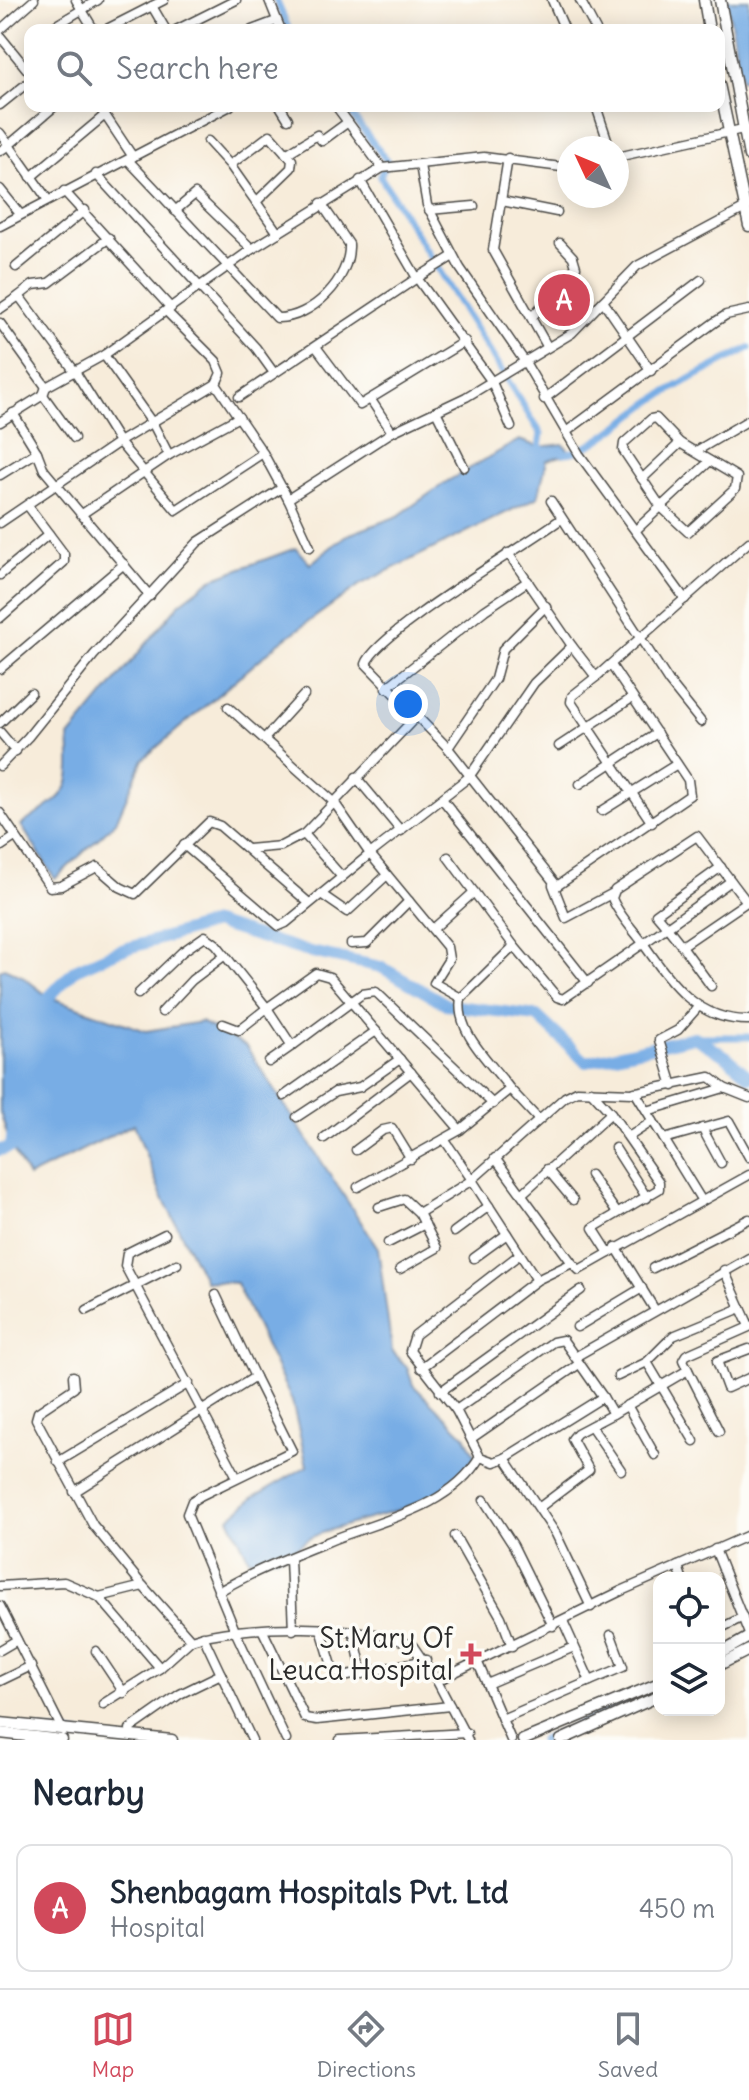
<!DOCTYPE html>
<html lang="en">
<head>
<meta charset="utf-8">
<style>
	:root { --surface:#fff; --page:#f6f6f7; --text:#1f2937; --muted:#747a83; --line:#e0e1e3; --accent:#d1495b }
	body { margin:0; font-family:Delius,sans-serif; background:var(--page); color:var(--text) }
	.controls { position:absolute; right:24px; bottom:24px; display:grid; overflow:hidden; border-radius:16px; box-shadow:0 4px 20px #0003 }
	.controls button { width:72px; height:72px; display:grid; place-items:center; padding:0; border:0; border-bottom:2px solid var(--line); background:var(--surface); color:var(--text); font:40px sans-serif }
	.compass { position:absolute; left:557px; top:136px; width:72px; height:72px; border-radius:50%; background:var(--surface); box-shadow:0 4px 20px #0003; rotate:314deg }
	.you { position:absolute; left:408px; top:704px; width:28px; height:28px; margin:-20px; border:6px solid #fff; border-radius:50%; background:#1a73e8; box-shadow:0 0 0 12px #1a73e833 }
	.badge { display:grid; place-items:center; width:52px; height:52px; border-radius:50%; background:var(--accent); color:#fff; font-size:26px; font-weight:700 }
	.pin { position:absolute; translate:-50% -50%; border:4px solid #fff; box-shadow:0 2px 8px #0006 }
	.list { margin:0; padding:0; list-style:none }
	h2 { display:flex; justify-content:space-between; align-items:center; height:104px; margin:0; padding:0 32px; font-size:34px }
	h2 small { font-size:26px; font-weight:400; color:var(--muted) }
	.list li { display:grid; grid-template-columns:52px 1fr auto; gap:24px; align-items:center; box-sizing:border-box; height:128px; margin:0 16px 16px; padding:0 16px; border:2px solid var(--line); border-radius:16px }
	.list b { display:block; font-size:30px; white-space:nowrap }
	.list p { margin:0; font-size:26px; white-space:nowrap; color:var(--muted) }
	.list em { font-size:26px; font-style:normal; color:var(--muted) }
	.icon { flex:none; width:44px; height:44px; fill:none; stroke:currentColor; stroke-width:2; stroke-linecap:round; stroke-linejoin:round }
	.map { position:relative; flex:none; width:749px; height:1740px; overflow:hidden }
	.search { position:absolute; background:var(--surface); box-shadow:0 4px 20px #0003; left:24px; right:24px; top:24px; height:88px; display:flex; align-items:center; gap:20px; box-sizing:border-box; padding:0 28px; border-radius:16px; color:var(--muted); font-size:30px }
	.sheet { height:248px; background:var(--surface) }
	nav { display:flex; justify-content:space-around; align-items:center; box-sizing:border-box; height:112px; border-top:2px solid var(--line); background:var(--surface); font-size:22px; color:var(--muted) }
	nav a { display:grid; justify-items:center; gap:4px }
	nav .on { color:var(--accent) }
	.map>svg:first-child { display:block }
</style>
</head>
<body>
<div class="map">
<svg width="749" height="1740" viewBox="0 0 749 1740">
	<rect width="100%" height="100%" fill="#fdfcf7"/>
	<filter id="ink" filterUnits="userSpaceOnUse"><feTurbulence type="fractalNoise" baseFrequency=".0125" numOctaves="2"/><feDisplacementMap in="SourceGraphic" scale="16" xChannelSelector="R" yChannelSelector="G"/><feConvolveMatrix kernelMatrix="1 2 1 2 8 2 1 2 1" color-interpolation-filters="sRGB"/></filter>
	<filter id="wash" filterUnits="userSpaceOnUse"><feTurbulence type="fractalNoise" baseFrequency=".006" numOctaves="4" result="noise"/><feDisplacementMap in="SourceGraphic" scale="32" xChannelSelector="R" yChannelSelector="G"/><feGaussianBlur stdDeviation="1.8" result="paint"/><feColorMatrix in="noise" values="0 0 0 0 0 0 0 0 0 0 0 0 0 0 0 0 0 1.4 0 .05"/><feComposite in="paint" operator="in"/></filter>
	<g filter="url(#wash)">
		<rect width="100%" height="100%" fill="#f7ecda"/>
		<g fill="#78ade5" stroke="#526c88" stroke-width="2">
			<polygon points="727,0 749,0 749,77 741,80"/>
			<path d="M519,440L539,447L563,444L572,453L547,460L538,497L361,584L279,643L143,759L116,822L55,879L21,825C68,792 73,797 69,737L180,603L212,579L296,548L310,564L345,536L398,516L446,482Z"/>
			<path d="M4,968L22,976L49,997L146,1031L201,1022L246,1046L378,1248L392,1351L407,1367L413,1385L465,1436L475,1456C442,1514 367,1513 312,1537C301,1542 292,1553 280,1557C271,1559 259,1558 249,1559L229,1518L254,1497L307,1466L292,1401L236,1283L205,1281L161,1194L134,1124L28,1177L11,1146L0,1112V970Z"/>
		</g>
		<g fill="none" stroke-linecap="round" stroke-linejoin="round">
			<g stroke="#78ade5" stroke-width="7">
				<polyline points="276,0 289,30"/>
				<polyline points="345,106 387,161 380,176 541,434 539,447 545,451"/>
				<path d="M563,453C592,454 634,411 660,396C689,379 719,364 749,348"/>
				<polyline points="694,1037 749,1037"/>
				<polyline points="719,1659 749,1643"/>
				<polyline points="34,1731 85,1736"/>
				<polyline points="542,1740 659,1689"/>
			</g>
			<g stroke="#78ade5" stroke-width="12">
				<polyline points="41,1011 44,1002 75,970 118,951 214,923 302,950 381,967 448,1005 537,1016 586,1062 694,1037 727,1057 749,1077"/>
				<polyline points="0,1150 11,1147 13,1130"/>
			</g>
		</g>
	</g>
	<g filter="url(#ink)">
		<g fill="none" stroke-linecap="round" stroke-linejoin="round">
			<g stroke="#4a4845" stroke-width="11">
				<g id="minor">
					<polyline points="76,0 94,30"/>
					<polyline points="269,0 281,30"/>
					<polyline points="552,0 565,30"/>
					<polyline points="580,0 596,30"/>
					<polyline points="152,6 166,30"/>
					<polyline points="0,30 34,0"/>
					<polyline points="48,30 98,0"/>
					<polyline points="105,30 164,0"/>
					<polyline points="176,30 236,0"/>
					<polyline points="252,30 276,21"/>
					<polyline points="0,36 30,73"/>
					<polyline points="0,105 30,81"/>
					<polyline points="99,106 133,157"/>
					<polyline points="280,106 288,119"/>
					<polyline points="336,106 382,168"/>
					<polyline points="596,106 610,148"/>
					<polyline points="0,133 9,145 55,106"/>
					<polyline points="208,141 230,165 278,233"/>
					<polyline points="0,151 9,145 48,200"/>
					<polyline points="286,154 317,135 322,141 348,122"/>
					<polyline points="617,157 743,129"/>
					<polyline points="508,158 493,250 547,346"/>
					<path d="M128,160L277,318C311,319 351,279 349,244L321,203"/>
					<polyline points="230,165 270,135 292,160 291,168 256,202"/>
					<polyline points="420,165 427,205 460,268 525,362 579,454 685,599"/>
					<polyline points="96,174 256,348 274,373"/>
					<polyline points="31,177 105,115"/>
					<polyline points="360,180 417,278 453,256"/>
					<polyline points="0,189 20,214"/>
					<polyline points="64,191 171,308"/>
					<polyline points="502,201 557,212"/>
					<polyline points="429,210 474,206"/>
					<polyline points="175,211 195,194 252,249"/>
					<polyline points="0,226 230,106"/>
					<polyline points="16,267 85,210"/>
					<polyline points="19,296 33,285 49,283 109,238"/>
					<polyline points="603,301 651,371"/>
					<polyline points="0,309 19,296 76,373 119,442 176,510 263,453"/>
					<polyline points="166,311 216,361 221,373 216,384 263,453 288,499 392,432 466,397 572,333 637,266 749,206"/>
					<polyline points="532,317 576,267 573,257 560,243"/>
					<polyline points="0,323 46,387"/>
					<polyline points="317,348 360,405 465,341"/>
					<polyline points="104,355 153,424 169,455"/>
					<polyline points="43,395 74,438"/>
					<polyline points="239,397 417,278 492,382 511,427"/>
					<polyline points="544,399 701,280"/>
					<polyline points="371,400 392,432"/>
					<polyline points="436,411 464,467"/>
					<polyline points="13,413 37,452 44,470 150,596"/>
					<polygon points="656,418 680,443 737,477 735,489 688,532 661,507 623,450 624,443 651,419"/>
					<polyline points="0,422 43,395 46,387 104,355 252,249 382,168 484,157 569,168"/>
					<polyline points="566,432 715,322 726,315 749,310"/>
					<polyline points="698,450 749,420"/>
					<polyline points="0,475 37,452"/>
					<polyline points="642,479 680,443"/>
					<polyline points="288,499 310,547"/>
					<polyline points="551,501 669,682 701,722"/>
					<polyline points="82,514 169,455 239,417"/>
					<path d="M561,519C528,544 375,634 366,664L448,748L557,886L690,795L688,780L611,665"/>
					<polyline points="0,523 119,442 216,384"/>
					<polyline points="636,530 710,461"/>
					<polyline points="508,553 572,646"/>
					<polyline points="0,575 49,534"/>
					<polyline points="0,618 64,562 64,554 28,506"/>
					<polyline points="0,669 124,564"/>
					<polyline points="596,677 572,696 571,702 652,823"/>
					<polyline points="386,688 485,610 528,581"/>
					<polyline points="228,707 334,802 370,854 469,777 534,683 572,646 596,677 749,542"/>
					<polyline points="0,723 31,693"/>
					<polyline points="0,732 16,751"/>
					<polyline points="264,739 304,695"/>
					<polyline points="559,746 632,698"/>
					<polyline points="448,748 495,679 503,649 546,606"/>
					<polyline points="0,766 28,737 94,655 198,542 282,488"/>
					<polyline points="356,777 401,831"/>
					<polyline points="580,784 657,733"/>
					<polyline points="443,800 588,983"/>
					<polyline points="602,811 677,764"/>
					<polyline points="0,813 50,887 61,886 97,867 120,887 135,894 209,822 220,826 309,903"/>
					<polyline points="304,834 342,877"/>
					<path d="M184,845L279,926L286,923L370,854L447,947L449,959L434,983L461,998C455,1033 491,1062 510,1089"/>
					<polyline points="0,847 15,837"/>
					<polyline points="248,849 281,846 304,834 415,718"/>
					<polyline points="448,857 474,892"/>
					<polyline points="721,867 656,914 667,927 731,881"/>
					<polyline points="553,885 566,918 613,893"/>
					<polyline points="321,894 347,912 387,875"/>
					<path d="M747,902L697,836L615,890L612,898C617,912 630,926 640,939C668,978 694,1021 749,1020"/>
					<polyline points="433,929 474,892 514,946"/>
					<polyline points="351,944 367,943 409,901"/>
					<polyline points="682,946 711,986"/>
					<polyline points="138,994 182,952 205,936 216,944 267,1008 316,973 330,977 460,1130 444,1139 472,1180 419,1213 404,1199 379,1207"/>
					<polyline points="461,998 514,946 557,997 563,999 667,927 682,946 748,901"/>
					<polyline points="162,1012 192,980 225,955"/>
					<polyline points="223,1024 239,1030 267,1008 292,1046 362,994 376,992 493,1104"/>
					<polyline points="269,1062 292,1046"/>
					<polyline points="673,1086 659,1040 678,1030 698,1007"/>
					<polyline points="635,1092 664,1139 729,1121 749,1157"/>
					<polyline points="284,1096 376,1031"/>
					<polyline points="647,1111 724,1088"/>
					<polyline points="297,1117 335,1092 360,1087 400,1059"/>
					<polyline points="702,1128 721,1163"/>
					<polyline points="460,1130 510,1089 539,1120"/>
					<polyline points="630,1136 653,1121"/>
					<polyline points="324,1138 411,1072"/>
					<polyline points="664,1139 702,1201"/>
					<polyline points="615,1148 647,1198"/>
					<polyline points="356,1150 383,1130 392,1128 411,1159"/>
					<polyline points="547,1169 573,1200"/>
					<polyline points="590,1175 617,1213"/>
					<polyline points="358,1187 444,1139"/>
					<polyline points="523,1193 611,1113 591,1091"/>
					<polyline points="454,1232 489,1206"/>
					<polyline points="165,1234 127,1253 125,1266 237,1477"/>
					<polyline points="388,1243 425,1224"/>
					<polyline points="616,1247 655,1310"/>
					<polyline points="609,1253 749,1175"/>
					<polyline points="520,1254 415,1335 410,1351 456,1410 480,1457 494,1462 505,1458 556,1534 591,1607"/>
					<polyline points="474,1258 507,1234"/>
					<polyline points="572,1263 579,1270 609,1253 593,1228 659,1189 659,1182 611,1113"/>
					<polyline points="653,1268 749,1219"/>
					<polyline points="400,1269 437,1248 419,1213"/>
					<polyline points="724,1270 749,1326"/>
					<polyline points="537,1280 472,1180 565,1097 577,1091 632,1093 710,1077 724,1088 749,1098"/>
					<polyline points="87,1310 177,1264"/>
					<polyline points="577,1327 642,1288"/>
					<polyline points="749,1349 717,1361 727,1388 749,1378"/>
					<polyline points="647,1362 694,1441"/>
					<polyline points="421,1368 537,1280 572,1263 495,1158"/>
					<polyline points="688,1370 683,1360 686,1355 749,1327"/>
					<polyline points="73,1376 74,1388 38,1412 36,1419 93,1525 143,1586"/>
					<polyline points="618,1376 647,1362 673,1336 741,1308"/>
					<polyline points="255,1377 292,1451 200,1496 192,1501 187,1514 236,1633 286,1740"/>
					<polyline points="440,1392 581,1290"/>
					<polyline points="627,1405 655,1455"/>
					<polyline points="456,1410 553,1342 563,1340 575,1357"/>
					<polyline points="613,1414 688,1370 719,1431"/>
					<polyline points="591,1426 621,1470"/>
					<polyline points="472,1438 579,1364"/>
					<polyline points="505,1458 603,1397 575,1357 749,1258"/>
					<polyline points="58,1462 189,1383"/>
					<polyline points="74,1492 255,1377 216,1295"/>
					<polyline points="484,1500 513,1545 553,1626"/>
					<polyline points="540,1507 589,1470 572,1439 577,1433 613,1414 603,1397"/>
					<polyline points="455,1536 501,1617 512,1646"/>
					<polyline points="715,1549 749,1634"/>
					<polyline points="290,1559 293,1630"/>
					<polyline points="678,1566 682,1578"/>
					<path d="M0,1586L64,1582L99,1597L143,1586L191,1640C238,1624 369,1622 413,1646L437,1681L621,1591L749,1535"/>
					<path d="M218,1592C255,1570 297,1554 337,1538C387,1519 451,1506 480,1457"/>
					<polyline points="99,1597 160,1668"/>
					<polyline points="0,1606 63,1731"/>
					<polyline points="321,1629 333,1669 343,1677 426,1660"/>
					<polyline points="719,1629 743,1617"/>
					<polyline points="353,1630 363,1674"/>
					<polyline points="263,1631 305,1718 317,1720 450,1706"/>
					<polyline points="203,1636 252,1740"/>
					<polyline points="0,1650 17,1640"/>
					<polyline points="96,1651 124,1693"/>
					<polyline points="478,1663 511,1740"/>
					<polyline points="0,1681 31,1666"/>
					<polyline points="437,1681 468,1740"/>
					<polyline points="590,1681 623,1667 611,1635"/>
					<polyline points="487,1684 574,1647"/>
					<polyline points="103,1704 160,1668 191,1640"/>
					<polyline points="502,1719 590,1681 563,1621"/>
					<polyline points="131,1736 130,1729 180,1694 221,1674"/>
					<polyline points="340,1740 467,1733"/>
				</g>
			</g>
			<g stroke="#4a4845" stroke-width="13">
				<g id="major">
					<polyline points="704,0 709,30"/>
					<polyline points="720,0 749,156"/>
					<polyline points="719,84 749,226"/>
					<polyline points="719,1654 749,1637"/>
					<polyline points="719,1665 749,1650"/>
					<polyline points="0,1723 172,1740"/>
					<polyline points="0,1733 62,1740"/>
					<polyline points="523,1740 659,1683"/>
					<polyline points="561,1740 659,1696"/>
				</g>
			</g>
			<use href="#minor" stroke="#fff" stroke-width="8"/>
			<use href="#major" stroke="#fff" stroke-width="10"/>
		</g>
	</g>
	<path fill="#d1495b" stroke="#fdfcf7" stroke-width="3" d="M467 1642h8v8h8v8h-8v8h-8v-8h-8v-8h8z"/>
	<g text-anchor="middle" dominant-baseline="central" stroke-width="7" stroke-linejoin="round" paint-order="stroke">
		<g font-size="28" fill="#2b2b2b" stroke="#fdfcf7" text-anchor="end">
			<text x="453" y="1638">St.Mary Of<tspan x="453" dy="32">Leuca Hospital</tspan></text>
		</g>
	</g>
</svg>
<div class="controls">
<button><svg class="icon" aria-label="locate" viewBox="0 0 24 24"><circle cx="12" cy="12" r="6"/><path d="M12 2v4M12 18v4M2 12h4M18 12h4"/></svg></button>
<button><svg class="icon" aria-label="layers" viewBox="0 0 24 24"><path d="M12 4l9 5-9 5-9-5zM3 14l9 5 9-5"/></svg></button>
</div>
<svg class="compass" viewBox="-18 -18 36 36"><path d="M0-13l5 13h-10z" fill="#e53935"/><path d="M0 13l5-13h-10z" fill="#747a83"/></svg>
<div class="you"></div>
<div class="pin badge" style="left:564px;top:300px">A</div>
<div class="search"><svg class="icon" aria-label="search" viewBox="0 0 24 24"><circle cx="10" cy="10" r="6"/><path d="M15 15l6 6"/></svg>Search here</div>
</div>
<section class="sheet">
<h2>Nearby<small></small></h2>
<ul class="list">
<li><span class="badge">A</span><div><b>Shenbagam Hospitals Pvt. Ltd</b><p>Hospital</p></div><em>450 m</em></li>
</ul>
</section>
<nav>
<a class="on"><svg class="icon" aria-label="map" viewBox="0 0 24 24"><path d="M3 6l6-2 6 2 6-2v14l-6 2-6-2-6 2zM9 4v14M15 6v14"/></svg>Map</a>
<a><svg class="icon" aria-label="directions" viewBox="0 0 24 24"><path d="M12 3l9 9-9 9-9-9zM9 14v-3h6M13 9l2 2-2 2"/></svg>Directions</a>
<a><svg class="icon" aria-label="saved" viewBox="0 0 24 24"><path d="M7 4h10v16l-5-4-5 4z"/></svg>Saved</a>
</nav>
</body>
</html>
